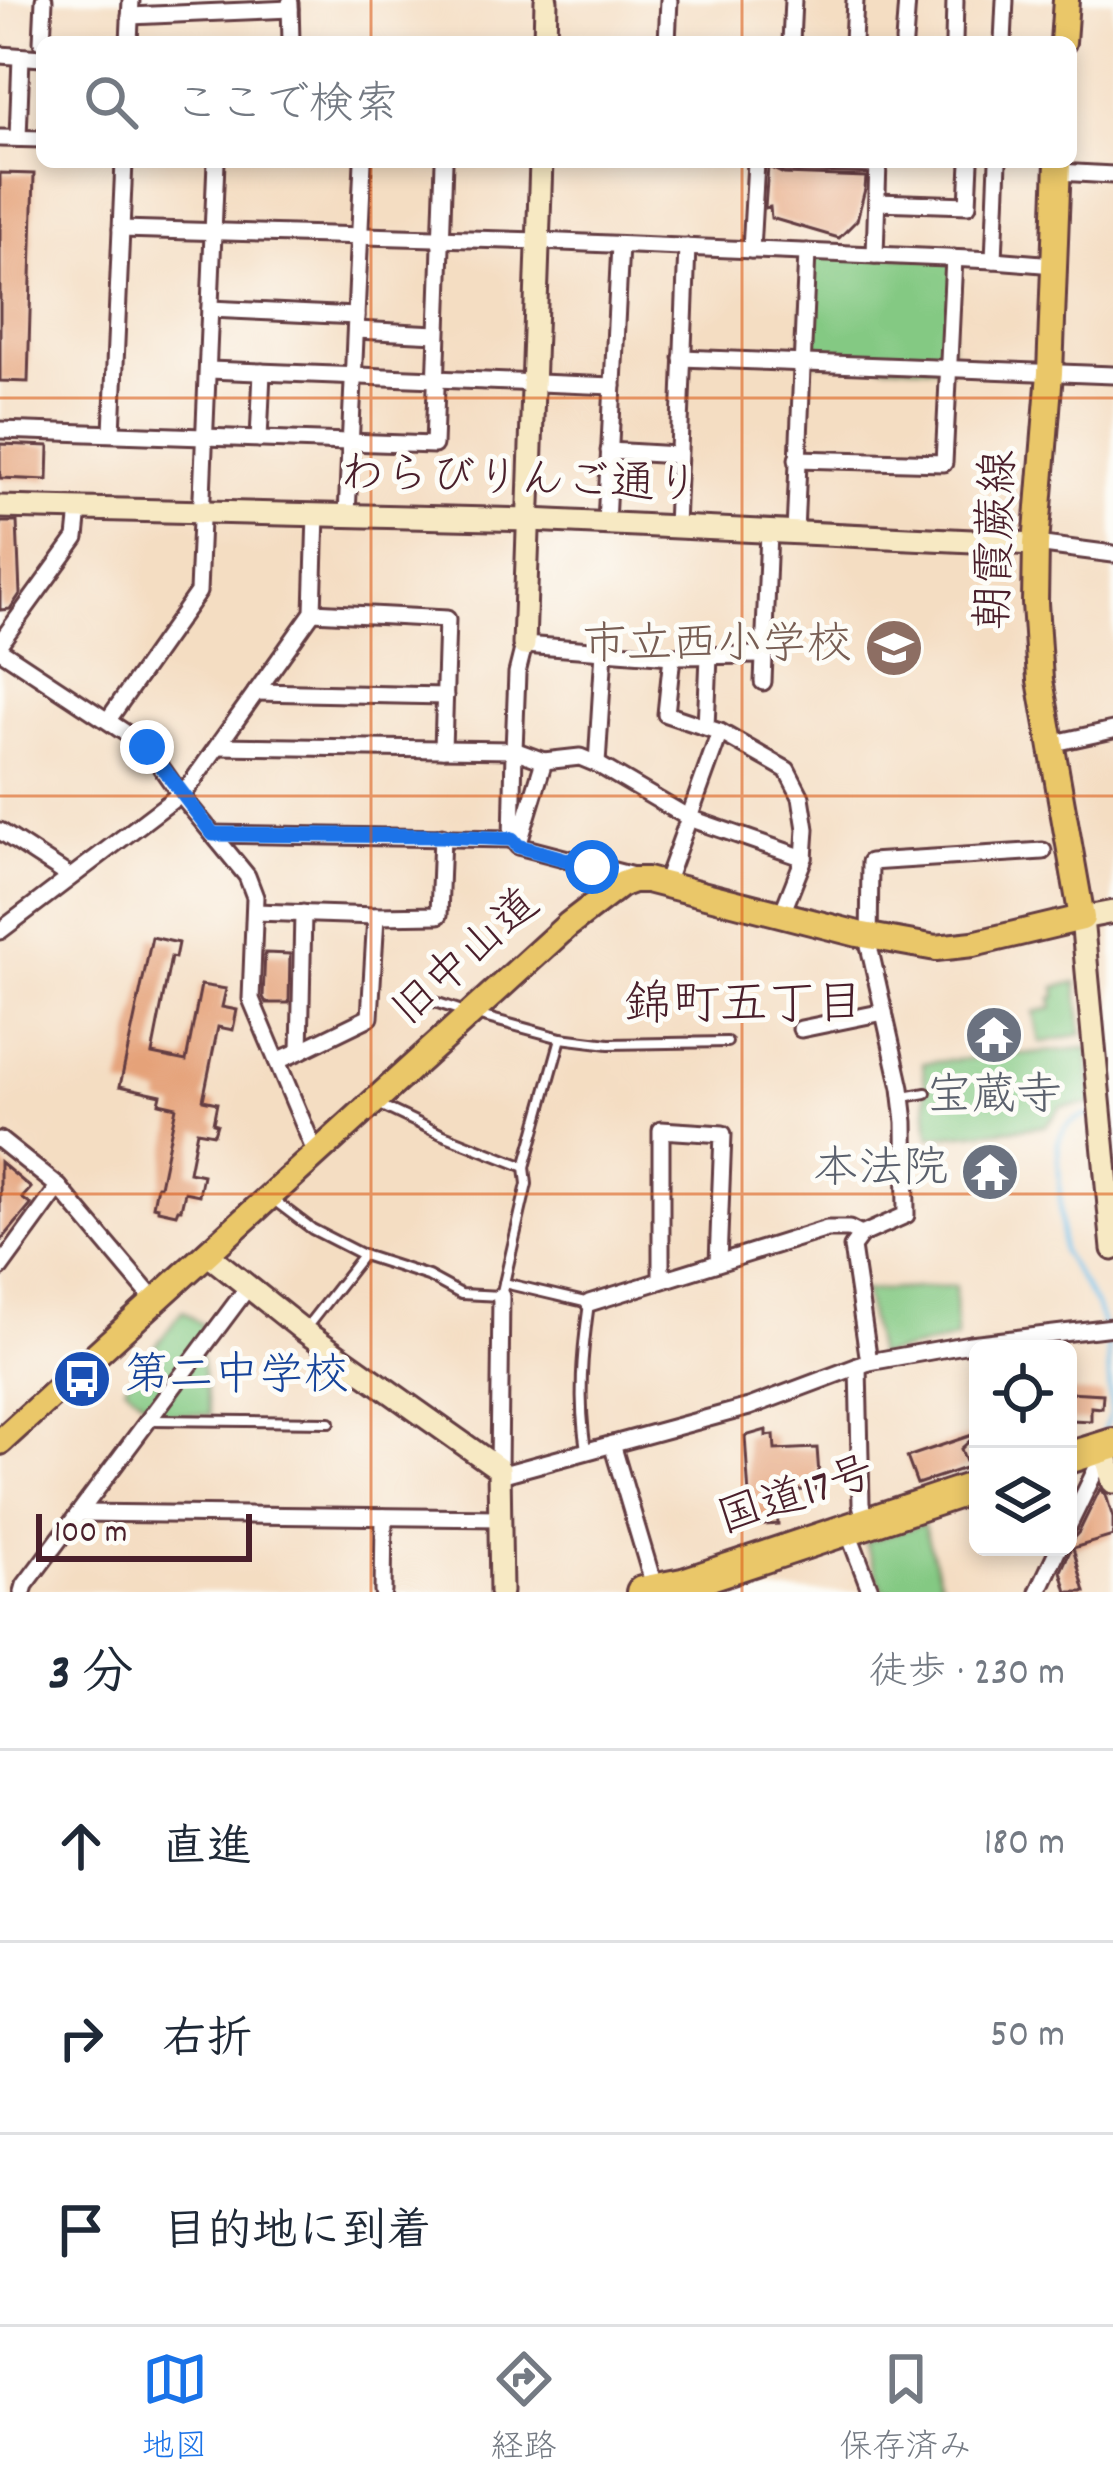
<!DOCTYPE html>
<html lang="ja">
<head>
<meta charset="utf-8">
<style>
	:root { --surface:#fff; --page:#f6f6f7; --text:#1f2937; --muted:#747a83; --line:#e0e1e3; --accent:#1a73e8 }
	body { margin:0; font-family:Dekko,"Klee One",sans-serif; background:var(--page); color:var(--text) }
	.controls { position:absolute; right:36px; bottom:36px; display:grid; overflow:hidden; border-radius:18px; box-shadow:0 6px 18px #0003 }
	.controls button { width:108px; height:108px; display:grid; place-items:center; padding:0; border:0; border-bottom:3px solid var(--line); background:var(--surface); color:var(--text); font:60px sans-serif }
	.scale { position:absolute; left:36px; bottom:30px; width:216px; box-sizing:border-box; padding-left:12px; border:6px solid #4a1f2b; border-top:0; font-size:33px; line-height:42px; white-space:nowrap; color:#4a1f2b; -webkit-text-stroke:9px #fdfcf7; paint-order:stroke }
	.stop { position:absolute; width:36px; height:36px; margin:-27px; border:9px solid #1a73e8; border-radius:50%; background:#fff }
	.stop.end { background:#1a73e8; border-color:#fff; box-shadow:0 3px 12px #0008 }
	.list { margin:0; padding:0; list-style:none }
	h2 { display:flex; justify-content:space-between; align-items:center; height:156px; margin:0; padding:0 48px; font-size:51px }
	h2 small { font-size:39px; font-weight:400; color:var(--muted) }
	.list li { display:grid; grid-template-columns:78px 1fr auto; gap:36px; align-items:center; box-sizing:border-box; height:192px; padding:0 48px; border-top:3px solid var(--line) }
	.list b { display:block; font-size:45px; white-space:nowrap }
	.list em { font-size:39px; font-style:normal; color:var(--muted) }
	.icon { flex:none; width:66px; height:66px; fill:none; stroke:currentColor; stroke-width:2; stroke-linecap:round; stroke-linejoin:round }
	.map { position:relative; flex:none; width:1113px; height:1592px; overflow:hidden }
	.search { position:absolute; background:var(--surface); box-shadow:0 6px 18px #0003; left:36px; right:36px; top:36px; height:132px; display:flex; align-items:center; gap:30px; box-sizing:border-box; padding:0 42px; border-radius:18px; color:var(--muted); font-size:45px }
	.sheet { height:732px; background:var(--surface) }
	nav { display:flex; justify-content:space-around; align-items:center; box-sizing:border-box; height:168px; border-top:3px solid var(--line); background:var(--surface); font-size:33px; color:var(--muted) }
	nav a { display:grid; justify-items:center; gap:6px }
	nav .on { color:var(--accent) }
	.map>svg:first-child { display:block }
</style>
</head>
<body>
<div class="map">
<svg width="1113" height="1592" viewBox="0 0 1113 1592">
	<rect width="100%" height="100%" fill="#fdfcf7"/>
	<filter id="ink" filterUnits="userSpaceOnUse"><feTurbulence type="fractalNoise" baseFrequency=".00833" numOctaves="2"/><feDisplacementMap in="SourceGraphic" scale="24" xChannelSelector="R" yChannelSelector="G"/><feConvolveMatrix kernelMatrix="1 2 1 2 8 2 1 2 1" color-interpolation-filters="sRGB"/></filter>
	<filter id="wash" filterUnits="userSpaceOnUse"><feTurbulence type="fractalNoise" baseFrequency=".004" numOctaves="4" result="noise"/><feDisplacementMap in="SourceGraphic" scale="48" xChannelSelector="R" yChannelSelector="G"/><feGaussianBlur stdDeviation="2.7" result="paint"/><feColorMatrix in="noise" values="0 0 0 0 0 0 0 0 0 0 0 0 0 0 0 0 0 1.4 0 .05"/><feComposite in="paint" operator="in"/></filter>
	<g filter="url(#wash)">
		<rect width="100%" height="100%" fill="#f4ddc2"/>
		<g fill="#84c983" stroke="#677457" stroke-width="3">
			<polygon points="807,252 954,258 950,368 801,361"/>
			<polygon points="1076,982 1082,1034 1040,1043 1034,1012 1053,1008 1051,998 1056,997 1055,987"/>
			<polygon points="1088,1048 1092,1104 1061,1107 1046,1126 929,1137 923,1063"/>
			<polygon points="955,1286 956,1339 877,1356 864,1291"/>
			<polygon points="183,1311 211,1331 199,1348 210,1415 160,1414 124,1386"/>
			<polygon points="923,1524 944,1592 884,1592 865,1542"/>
		</g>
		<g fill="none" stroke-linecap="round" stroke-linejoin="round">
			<path stroke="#6bbbe6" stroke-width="4.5" d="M1090,1115C1072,1119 1064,1125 1058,1143L1062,1251L1096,1305L1107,1336L1111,1412L1101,1437"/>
		</g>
		<g id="blocks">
			<g fill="#e5a279">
				<polygon points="768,167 784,174 866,177 865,189 857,220 839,238 771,218 770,207 765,208"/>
				<polygon points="0,173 34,174 28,382 0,381"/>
				<polygon points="0,444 49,446 48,480 0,478"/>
				<polygon points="0,522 17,522 20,594 10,609 0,610"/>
				<polygon points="152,937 178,943 175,958 171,957 152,1054 186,1061 201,985 226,989 222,1007 237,1010 233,1030 218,1027 203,1100 217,1103 213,1123 217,1124 214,1134 197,1131 189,1172 203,1175 199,1195 185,1192 181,1209 178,1209 176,1214 158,1210 158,1207 153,1206 157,1186 160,1186 176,1107 159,1103 161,1095 120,1086"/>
				<polygon points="265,953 290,954 289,1003 266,1003 263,997"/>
				<polygon points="0,1162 31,1188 22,1198 31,1205 0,1242"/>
				<polygon points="1068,1392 1103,1394 1102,1408 1091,1407 1091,1421 1071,1420 1071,1415 1068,1414"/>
				<polygon points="766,1430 766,1436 774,1435 775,1450 817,1448 819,1475 815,1475 816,1489 776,1492 778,1524 751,1526 745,1436"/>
				<polygon points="978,1433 961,1449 968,1467 917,1484 907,1457"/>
				<polygon points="1100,1489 1106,1495 1113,1518 1113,1536 1073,1548 1085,1592 1067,1592 1061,1571 1070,1551 1070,1542 1079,1532"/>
			</g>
		</g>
	</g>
	<g filter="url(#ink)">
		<use href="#blocks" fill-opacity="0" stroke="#643c42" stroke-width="3"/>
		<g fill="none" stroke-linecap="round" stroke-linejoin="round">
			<g stroke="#643c42" stroke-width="14">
				<g id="lane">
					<polyline points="411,994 465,1012"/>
					<polyline points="480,1016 561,1038 609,1044 727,1042"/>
					<polyline points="904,1097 926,1093"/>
					<polyline points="380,1105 441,1134 525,1167"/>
					<polyline points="275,1201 312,1229 363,1255 428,1276 461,1294 501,1296 527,1184 525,1167 561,1038"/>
					<path d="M504,1283L589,1303C582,1353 578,1400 586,1450"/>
					<polyline points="305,1329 363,1255"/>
					<polyline points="152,1420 330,1422"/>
				</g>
			</g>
			<g stroke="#643c42" stroke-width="21">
				<g id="street">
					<polyline points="290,3 291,42"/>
					<polyline points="130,16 290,9"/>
					<polyline points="42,42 44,0"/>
					<polyline points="129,42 131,0"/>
					<polyline points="667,42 669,0"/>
					<polyline points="791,42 793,0"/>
					<polyline points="853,42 855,0"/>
					<polyline points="904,42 907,0"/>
					<polyline points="954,42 955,0"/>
					<polyline points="1003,42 1005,0"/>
					<polyline points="0,55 42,58"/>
					<polyline points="0,138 42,139"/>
					<polyline points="18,138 21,57"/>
					<polyline points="784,162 878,165"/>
					<polyline points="1058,172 1113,175"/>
					<polyline points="877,202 968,205 970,162"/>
					<polyline points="121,229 538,241 994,260 1054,265"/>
					<polyline points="751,250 756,162"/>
					<polyline points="875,255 878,162"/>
					<polyline points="994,260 998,162"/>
					<polyline points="210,309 356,316"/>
					<polyline points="356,330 437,334"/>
					<polyline points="682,358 1113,375"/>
					<polyline points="209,370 613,386"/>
					<polyline points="0,430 434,445 444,162"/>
					<polyline points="112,432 124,162"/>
					<polyline points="259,439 262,372"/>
					<polyline points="609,451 677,455"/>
					<polyline points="797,459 944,463 954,258"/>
					<polyline points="347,515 363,162"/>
					<polyline points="606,523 620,245"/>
					<polyline points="676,527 687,247"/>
					<polyline points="795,533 807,252"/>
					<polyline points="1036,544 1113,554"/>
					<polyline points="313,612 447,619 443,749"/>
					<polyline points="0,643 76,538 79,509"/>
					<polyline points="0,650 147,747 179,793 247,876 255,897 251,999 316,1154"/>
					<polyline points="672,656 666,714 720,732 787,770 801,797 806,829 804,858 781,916"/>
					<polyline points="763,682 769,532"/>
					<polyline points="256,692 445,696"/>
					<polyline points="108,720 198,592 216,162"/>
					<polyline points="706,727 709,656"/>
					<polyline points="720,732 689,818 804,858"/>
					<polyline points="1050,744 1113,730"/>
					<polyline points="218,746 514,750 517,673 524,645 672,656 765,655"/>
					<polyline points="597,764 689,818 665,884"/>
					<polyline points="0,831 63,872 66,879"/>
					<polyline points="213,834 512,839 518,846 641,878"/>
					<polyline points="512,839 514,750 544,761"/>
					<polyline points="518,846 544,761 580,757 597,764 604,651"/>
					<polyline points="255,912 376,916 439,915 442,836"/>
					<polyline points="0,931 187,789 313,612 316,514"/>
					<polyline points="801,1029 884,1012"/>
					<polyline points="300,1051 370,1017 376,916"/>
					<polyline points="277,1061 300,1051 303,913"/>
					<polyline points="0,1140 59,1187 155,1301"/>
					<polyline points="0,1268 59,1187"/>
					<polyline points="661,1280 661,1130 723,1134 718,1262"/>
					<polyline points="501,1296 499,1469 507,1473 749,1407 869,1362 970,1344 1113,1327"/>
					<polyline points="589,1303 827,1229 849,1229 861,1235"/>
					<polyline points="869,1362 852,1247 861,1235 906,1215 905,1122 901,1088 869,946 870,862 1043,851"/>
					<polyline points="858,1366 861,1504 866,1523"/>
					<polyline points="612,1444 655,1589"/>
					<polyline points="80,1513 500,1518"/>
					<polyline points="1068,1527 1106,1449"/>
					<polyline points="847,1529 871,1592"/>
					<polyline points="23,1592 25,1585 248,1287"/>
					<polyline points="383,1592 384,1517"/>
					<polyline points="1038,1592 1059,1547"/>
				</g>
			</g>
			<g stroke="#643c42" stroke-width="27">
				<g id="secondary">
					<polyline points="545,42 546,0"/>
					<polyline points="0,507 530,520 1036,544"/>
					<polyline points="524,645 541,162"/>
					<polyline points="1113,912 1082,918 1113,1249"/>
					<polyline points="206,1253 304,1331 499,1469 501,1592"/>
					<polyline points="1107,1446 1107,1459 1113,1482"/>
				</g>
			</g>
			<g stroke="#643c42" stroke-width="30">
				<g id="primary">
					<polyline points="1063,42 1066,0"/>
					<polyline points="0,1442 568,925 620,885 633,880 647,880 858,934 936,948 973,944 1082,918 1040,680 1035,603 1036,544 1050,373 1058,162"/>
				</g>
			</g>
			<g stroke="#643c42" stroke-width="36">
				<g id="highway">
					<polyline points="1068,1458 1113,1444"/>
					<polyline points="642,1592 683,1584 978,1486"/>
				</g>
			</g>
			<use href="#lane" stroke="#fff" stroke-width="8"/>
			<use href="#street" stroke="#fff" stroke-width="15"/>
			<use href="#secondary" stroke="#f7e9c3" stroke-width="21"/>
			<use href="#primary" stroke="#eac769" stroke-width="24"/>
			<use href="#highway" stroke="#eac769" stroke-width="30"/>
		</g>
	</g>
	<g fill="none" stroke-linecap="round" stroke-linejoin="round" filter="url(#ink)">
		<polyline stroke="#1a73e8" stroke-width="15" points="147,747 213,834 442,836 512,839 518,846 592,867"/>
	</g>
	<path fill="none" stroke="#d8530f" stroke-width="3" stroke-opacity="0.55" d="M371,0V42M742,0V42M371,162V1592M742,162V1592M0,398H1113M0,796H1113M0,1194H1113"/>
	<defs>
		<g id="school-disc" transform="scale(3)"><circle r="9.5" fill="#8d6e63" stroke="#fdfcf7"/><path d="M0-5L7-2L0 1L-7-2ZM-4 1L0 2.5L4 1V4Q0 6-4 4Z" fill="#fff"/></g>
		<g id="temple-disc" transform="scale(3)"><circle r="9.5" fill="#6b7280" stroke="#fdfcf7"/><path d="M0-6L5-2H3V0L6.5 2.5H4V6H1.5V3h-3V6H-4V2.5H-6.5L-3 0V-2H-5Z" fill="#fff"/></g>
		<g id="bus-disc" transform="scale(3)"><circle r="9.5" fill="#1a4fb4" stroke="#fdfcf7"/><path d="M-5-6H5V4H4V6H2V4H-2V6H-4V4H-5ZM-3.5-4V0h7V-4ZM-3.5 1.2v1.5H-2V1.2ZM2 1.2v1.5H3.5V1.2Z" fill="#fff"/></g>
	</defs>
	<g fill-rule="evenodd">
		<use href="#school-disc" x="894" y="648"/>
		<use href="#temple-disc" x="994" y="1035"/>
		<use href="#temple-disc" x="990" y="1172"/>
		<use href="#bus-disc" x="82" y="1379"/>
	</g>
	<g text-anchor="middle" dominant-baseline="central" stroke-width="10" stroke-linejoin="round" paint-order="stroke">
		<g font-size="45" fill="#4a1f2b" stroke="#fdfcf7">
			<text transform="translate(520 483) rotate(2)">わらびりんご通り</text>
			<text transform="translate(1000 540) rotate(-88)">朝霞蕨線</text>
			<text transform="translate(468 960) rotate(-42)">旧中山道</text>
			<text transform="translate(797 1499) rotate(-18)">国道17号</text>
		</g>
		<g font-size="45" fill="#785e54" stroke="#fdfcf7" text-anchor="end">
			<text x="852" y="648">市立西小学校</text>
		</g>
		<g font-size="45" fill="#5b616d" stroke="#fdfcf7">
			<text x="994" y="1099">宝蔵寺</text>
			<text x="948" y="1172" text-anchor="end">本法院</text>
		</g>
		<g font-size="45" fill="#164399" stroke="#fdfcf7" text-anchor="start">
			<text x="124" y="1379">第二中学校</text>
		</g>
		<g font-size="48" fill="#4a1f2b" stroke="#fdfcf7">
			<text x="744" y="1008">錦町五丁目</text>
		</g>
	</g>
</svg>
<div class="controls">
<button><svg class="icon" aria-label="locate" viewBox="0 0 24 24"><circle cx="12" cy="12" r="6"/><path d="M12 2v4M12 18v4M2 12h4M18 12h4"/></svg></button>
<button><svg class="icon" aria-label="layers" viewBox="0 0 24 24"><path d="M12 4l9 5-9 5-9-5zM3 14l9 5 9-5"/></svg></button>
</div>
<div class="scale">100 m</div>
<div class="stop" style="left:592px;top:867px"></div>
<div class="stop end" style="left:147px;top:747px"></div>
<div class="search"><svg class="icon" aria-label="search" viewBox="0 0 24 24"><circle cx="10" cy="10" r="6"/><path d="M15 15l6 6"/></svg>ここで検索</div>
</div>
<section class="sheet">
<h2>3 分<small>徒歩 · 230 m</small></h2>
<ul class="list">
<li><svg class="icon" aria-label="ahead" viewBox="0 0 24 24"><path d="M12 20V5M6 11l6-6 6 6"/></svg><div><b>直進</b></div><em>180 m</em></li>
<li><svg class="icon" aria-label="right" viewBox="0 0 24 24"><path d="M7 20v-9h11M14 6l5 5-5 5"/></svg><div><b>右折</b></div><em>50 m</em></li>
<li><svg class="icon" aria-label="arrive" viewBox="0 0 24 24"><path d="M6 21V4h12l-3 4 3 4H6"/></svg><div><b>目的地に到着</b></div></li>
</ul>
</section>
<nav>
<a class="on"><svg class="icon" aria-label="map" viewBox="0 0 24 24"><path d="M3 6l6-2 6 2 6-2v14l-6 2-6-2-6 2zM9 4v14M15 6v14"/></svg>地図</a>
<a><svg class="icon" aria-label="directions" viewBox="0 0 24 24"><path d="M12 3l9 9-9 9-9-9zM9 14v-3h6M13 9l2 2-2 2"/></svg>経路</a>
<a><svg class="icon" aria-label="saved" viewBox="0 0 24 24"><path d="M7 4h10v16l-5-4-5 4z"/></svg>保存済み</a>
</nav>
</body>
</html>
